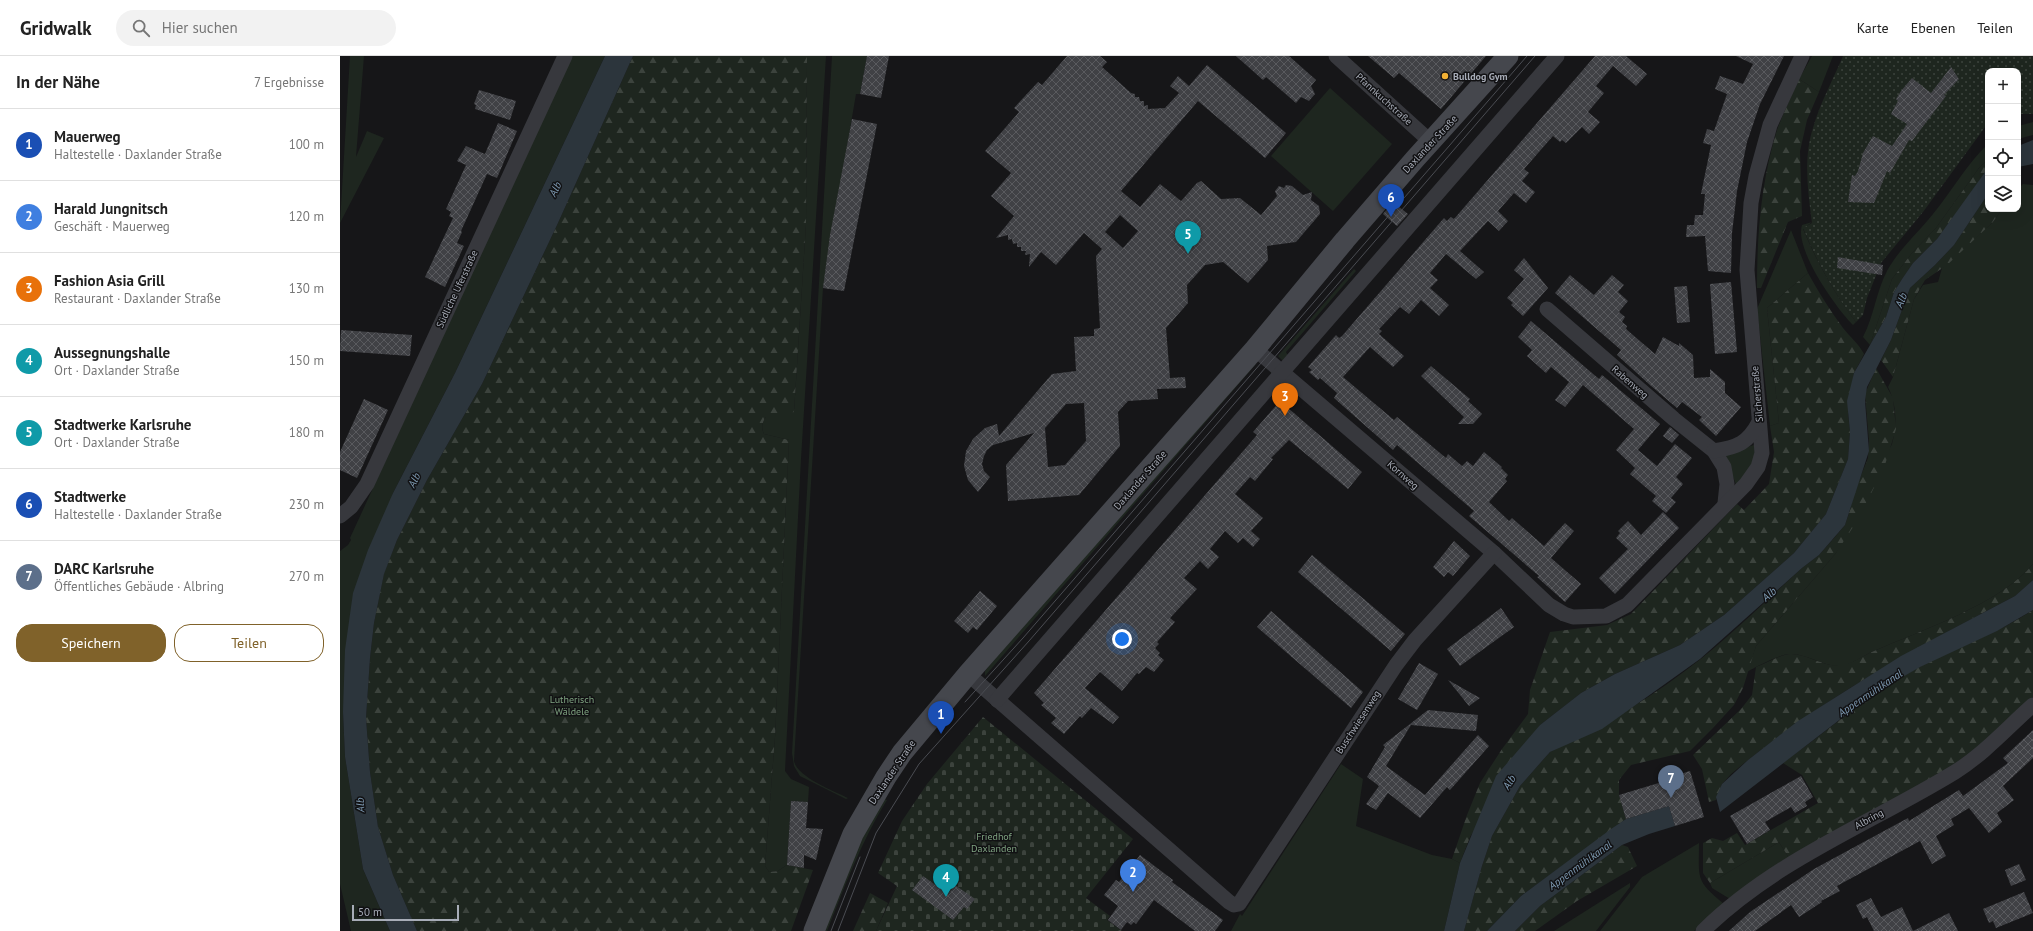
<!DOCTYPE html>
<html lang="de">
<head>
<meta charset="utf-8">
<style>
	:root { --surface:#fff; --page:#f2f2f2; --text:#222; --muted:#767676; --line:#e0e0e0; --accent:#80622a }
	body { margin:0; font-family:"PT Sans",sans-serif; background:var(--page); color:var(--text) }
	.controls { position:absolute; right:12px; top:12px; display:grid; overflow:hidden; border-radius:8px; box-shadow:0 4px 16px #0002 }
	.controls button { width:36px; height:36px; display:grid; place-items:center; padding:0; border:0; border-bottom:1px solid var(--line); background:var(--surface); color:var(--text); font:20px sans-serif }
	.scale { position:absolute; left:12px; bottom:10px; width:107px; box-sizing:border-box; padding-left:4px; border:2px solid #a8adb8; border-top:0; font-size:11px; line-height:14px; white-space:nowrap; color:#a8adb8; -webkit-text-stroke:3px #111113; paint-order:stroke }
	.you { position:absolute; left:782px; top:583px; width:14px; height:14px; margin:-10px; border:3px solid #fff; border-radius:50%; background:#1a73e8; box-shadow:0 0 0 6px #1a73e833 }
	.badge { display:grid; place-items:center; width:26px; height:26px; border-radius:50%; background:var(--accent); color:#fff; font-size:13px; font-weight:700 }
	.pin { position:absolute; translate:-50% -33px; filter:drop-shadow(0 1px 2px #0008) }
	.pin::after { content:''; position:absolute; top:21px; width:14px; height:12px; background:inherit; clip-path:polygon(0 0,100% 0,50% 100%) }
	.list { margin:0; padding:0; list-style:none }
	h2 { display:flex; justify-content:space-between; align-items:center; height:52px; margin:0; padding:0 16px; font-size:17px }
	h2 small { font-size:13px; font-weight:400; color:var(--muted) }
	.list li { display:grid; grid-template-columns:26px 1fr auto; gap:12px; align-items:center; box-sizing:border-box; height:72px; padding:0 16px; border-top:1px solid var(--line) }
	.list b { display:block; font-size:15px; white-space:nowrap }
	.list p { margin:0; font-size:13px; white-space:nowrap; color:var(--muted) }
	.list em { font-size:13px; font-style:normal; color:var(--muted) }
	.actions { display:flex; gap:8px; padding:12px 16px }
	.actions a { flex:1; padding:9px 0; border:1px solid var(--accent); border-radius:16px; text-align:center; font-size:14px; color:var(--accent) }
	.actions .main { background:var(--accent); color:#fff }
	.icon { flex:none; width:22px; height:22px; fill:none; stroke:currentColor; stroke-width:2; stroke-linecap:round; stroke-linejoin:round }
	.map { position:relative; flex:none; width:1693px; height:875px; overflow:hidden }
	header { display:flex; align-items:center; gap:24px; box-sizing:border-box; height:56px; padding:0 20px; background:var(--surface); border-bottom:1px solid var(--line) }
	header strong { font-size:19px }
	nav { display:flex; gap:22px; margin-inline-start:auto; font-size:14px }
	.search { width:280px; height:36px; background:var(--page); display:flex; align-items:center; gap:10px; box-sizing:border-box; padding:0 14px; border-radius:22px; color:var(--muted); font-size:15px }
	main { display:flex }
	aside { flex:1; background:var(--surface) }
	.map>svg:first-child { display:block }
</style>
</head>
<body>
<header>
<strong>Gridwalk</strong>
<div class="search"><svg class="icon" aria-label="search" viewBox="0 0 24 24"><circle cx="10" cy="10" r="6"/><path d="M15 15l6 6"/></svg>Hier suchen</div>
<nav><a>Karte</a><a>Ebenen</a><a>Teilen</a></nav>
</header>
<main>
<aside>
<h2>In der Nähe<small>7 Ergebnisse</small></h2>
<ul class="list">
<li><span class="badge" style="background:#1a4fb4">1</span><div><b>Mauerweg</b><p>Haltestelle · Daxlander Straße</p></div><em>100 m</em></li>
<li><span class="badge" style="background:#3f7fe0">2</span><div><b>Harald Jungnitsch</b><p>Geschäft · Mauerweg</p></div><em>120 m</em></li>
<li><span class="badge" style="background:#e8710a">3</span><div><b>Fashion Asia Grill</b><p>Restaurant · Daxlander Straße</p></div><em>130 m</em></li>
<li><span class="badge" style="background:#0f9aa8">4</span><div><b>Aussegnungshalle</b><p>Ort · Daxlander Straße</p></div><em>150 m</em></li>
<li><span class="badge" style="background:#0f9aa8">5</span><div><b>Stadtwerke Karlsruhe</b><p>Ort · Daxlander Straße</p></div><em>180 m</em></li>
<li><span class="badge" style="background:#1a4fb4">6</span><div><b>Stadtwerke</b><p>Haltestelle · Daxlander Straße</p></div><em>230 m</em></li>
<li><span class="badge" style="background:#5c6f8a">7</span><div><b>DARC Karlsruhe</b><p>Öffentliches Gebäude · Albring</p></div><em>270 m</em></li>
</ul>
<div class="actions"><a class="main">Speichern</a><a>Teilen</a></div>
</aside>
<div class="map">
<svg width="1693" height="875" viewBox="0 0 1693 875">
	<defs>
		<pattern id="forest-firs" width="22" height="20" patternUnits="userSpaceOnUse"><rect width="22" height="20" fill="#1e261f"/><path d="M5 1l3.5 6h-7zM16 11l3.5 6h-7z" fill="#3c433d"/></pattern>
		<pattern id="cemetery-stones" width="16" height="16" patternUnits="userSpaceOnUse"><rect width="16" height="16" fill="#1e261f"/><path d="M2 7V4a2 2 0 0 1 4 0v3zM10 15v-3a2 2 0 0 1 4 0v3z" fill="#3c433d"/></pattern>
		<pattern id="garden-dots" width="8" height="8" patternUnits="userSpaceOnUse"><rect width="8" height="8" fill="#1e261f"/><path d="M2 2h.1M6 6h.1" fill="none" stroke="#3c433d" stroke-width="1.8" stroke-linecap="round"/></pattern>
		<pattern id="building-cross-hatch" width="8" height="8" patternUnits="userSpaceOnUse"><rect width="8" height="8" fill="#404145"/><path d="M0 0l8 8M0 8l8-8" fill="none" stroke="#595a5e"/></pattern>
	</defs>
	<rect width="100%" height="100%" fill="#161618"/>
	<g fill="#1e261f">
		<polygon points="10,0 24,0 16,101 27,75 44,82 0,167"/>
		<polygon points="232,0 265,0 115,317 53,437 3,656 5,701 23,813 50,875 11,875 0,828 0,495 8,489 11,484 10,482"/>
		<path d="M467,0H486L461,403L445,715L451,723L469,731L468,746L451,745L447,809L438,815L429,816L425,810L435,681L449,384L424,378C421,372 422,366 426,361L454,356L466,168Z"/>
		<path d="M492,0H527L520,38H516L483,232L454,705C457,721 494,735 508,742L506,743L460,720L454,710L452,697Z"/>
		<polygon points="1472,0 1493,0 1479,36 1459,23"/>
		<polygon points="990,32 1052,88 993,155 931,100"/>
		<polygon points="1693,66 1693,79 1678,83 1678,70"/>
		<path d="M1648,88V103L1639,112L1596,172L1572,197L1552,223L1530,289L1523,281C1534,260 1536,236 1547,215C1559,193 1578,177 1593,158C1612,135 1626,109 1648,88Z"/>
		<path d="M1683,128L1693,129V508C1662,547 1580,575 1534,595C1522,600 1513,608 1500,610C1485,611 1465,597 1450,598C1441,598 1416,611 1407,616L1416,590L1496,497L1552,388C1557,368 1557,350 1548,331L1553,321L1574,243L1583,229L1598,226L1602,212L1653,166L1662,153H1678V133Z"/>
		<path d="M1472,166L1463,173C1477,206 1494,237 1516,266L1513,269C1496,252 1454,193 1462,169Z"/>
		<polygon points="1451,174 1468,217 1427,252 1439,367 1430,370 1417,253"/>
		<polygon points="1014,213 1016,215 946,296 948,300 943,305 938,300"/>
		<polygon points="915,306 916,308 645,620 645,615 648,611"/>
		<polygon points="1417,388 1412,413 1397,431 1384,398"/>
		<polygon points="1001,708 1023,723 1016,770 1092,799 1112,803 1120,807 1104,875 891,875 900,858 902,860"/>
		<path d="M544,743L547,744C521,786 505,830 487,875H483L515,795Z"/>
		<polygon points="1439,786 1449,802 1390,843 1372,832 1370,827"/>
		<path d="M1359,787C1359,823 1355,824 1384,848L1354,875H1260L1302,821Z"/>
		<polygon points="1290,827 1290,831 1256,875 1214,875"/>
	</g>
	<g fill="url(#forest-firs)">
		<path d="M293,0H467L466,168L454,356L442,361H426C422,366 421,372 424,378L449,384L435,681L425,810L429,816L438,815L447,809L473,814L451,875H77L53,819L38,771L30,716L26,662L30,602L34,567L44,517L57,484L87,424L142,328L218,167Z"/>
		<path d="M1459,23L1479,36L1467,64L1460,95L1462,160L1448,166L1421,232H1417C1417,178 1421,126 1437,74C1443,57 1452,40 1459,23Z"/>
		<polygon points="1648,103 1648,112 1628,141 1597,183 1573,207 1562,223 1554,236 1546,261 1530,289 1552,223 1572,197 1596,172 1639,112"/>
		<polygon points="1648,138 1648,153 1662,153 1653,166 1607,209 1585,224 1574,243 1553,321 1541,304 1551,284 1570,232 1595,209 1614,189"/>
		<path d="M1468,217C1479,237 1490,254 1503,272C1510,281 1519,288 1524,298L1514,317L1508,358L1510,376L1508,403L1486,458L1454,497L1384,559L1340,589L1275,618L1241,637L1200,669L1130,781L1120,807L1112,803L1127,759L1140,727L1162,693L1188,658L1190,634L1210,576L1267,569L1291,558L1397,448L1404,454L1429,428L1434,396L1430,370L1439,367L1427,252Z"/>
		<path d="M1536,312L1553,342L1556,373L1544,412L1517,465L1496,497L1416,590L1403,632L1394,649L1373,672L1350,695L1291,709L1279,724V739L1286,763L1181,840L1147,875H1124L1142,810L1152,780L1180,730L1210,696C1263,670 1316,639 1362,602C1397,574 1429,542 1462,512L1479,499L1495,481L1505,469L1509,457L1516,432L1528,402L1529,385L1525,338Z"/>
		<path d="M1693,508V524L1675,540C1576,592 1477,645 1391,718L1382,728L1376,744L1369,746L1362,713L1353,699L1401,653L1412,639L1416,611C1424,608 1442,598 1450,598C1465,597 1486,612 1500,609C1513,608 1522,600 1534,595C1580,575 1662,547 1693,508Z"/>
		<path d="M1693,554V641L1632,697L1593,722L1449,802L1439,786L1370,827L1363,817V787L1372,782L1383,785L1397,777L1405,789L1478,747L1462,719L1443,707C1488,674 1530,638 1579,611C1617,591 1657,578 1693,554Z"/>
		<polygon points="1282,789 1288,791 1297,810 1237,845 1195,875 1175,875 1200,850"/>
		<polygon points="530,837 548,847 536,875 513,875"/>
	</g>
	<polygon fill="url(#cemetery-stones)" points="643,661 793,783 746,842 770,860 767,864 782,875 536,875 557,830 538,817 562,765 587,728"/>
	<path fill="url(#garden-dots)" d="M1503,0H1693V58H1678V15H1648V67L1583,156L1541,207L1527,242L1523,259L1516,266C1494,237 1477,206 1463,172L1472,167C1468,136 1463,102 1473,72C1480,47 1493,24 1503,0Z"/>
	<g fill="#2c353c">
		<polygon points="265,0 293,0 218,167 142,328 87,424 57,484 44,518 34,567 30,602 26,662 30,716 38,771 53,819 77,875 50,875 23,813 5,701 3,656 5,594 13,537 28,494 53,437 115,317"/>
		<polygon points="1693,84 1693,108 1678,111 1678,90"/>
		<polygon points="1648,112 1648,138 1614,189 1595,209 1570,232 1551,284 1527,331 1525,345 1529,395 1505,469 1479,499 1462,512 1360,603 1262,673 1210,696 1202,705 1180,730 1152,780 1142,810 1124,875 1104,875 1120,807 1156,720 1200,669 1241,637 1275,618 1340,589 1384,559 1454,497 1486,458 1508,403 1510,376 1507,345 1514,317 1546,261 1554,236 1562,223 1573,207 1597,183"/>
		<polygon points="1693,524 1693,554 1657,575 1580,611 1533,638 1380,756 1376,741 1382,728 1408,704 1458,665 1561,600 1675,540"/>
		<polygon points="1329,750 1335,770 1309,778 1282,789 1200,850 1175,875 1147,875 1181,840 1271,773 1286,763"/>
	</g>
	<g fill="url(#building-cross-hatch)" fill-rule="evenodd">
		<polygon points="527,0 549,0 541,42 520,38"/>
		<path d="M727,0H760L767,6L762,11L791,37L795,38V41H799L800,45H804V50L808,49V53L825,52L839,37L830,30L838,20L849,30L867,9L946,77L925,102L858,45L781,135L800,151L820,128L841,145L857,127L861,125L881,143L900,142L921,159L937,140L935,135L939,130L944,132L946,129L952,130L963,139L972,136L971,144L979,150L980,158L956,186L927,190L928,204L908,227L883,206L865,209L847,229L848,247L826,272L830,322L845,321L846,332L817,333L818,343L788,345L778,356L780,390L739,439L668,445L666,409L694,377L653,389L647,394L644,400L642,408L644,415L650,421L638,436L628,424L624,410L626,395L633,383L645,372L657,368L659,380L712,318L736,315L734,281L754,280V273L760,272L756,200L762,193L744,177L716,209L701,196L689,211L690,198L685,199L686,195H681V191H677V187L673,188L672,183L668,184V179L656,182L674,160L651,140L671,117L645,95L679,56L674,52L698,26L702,29ZM780,159L798,175L783,192L765,176ZM744,347L746,385L725,409L708,411L705,372L726,348Z"/>
		<polygon points="896,0 949,0 976,24 971,30 975,38 969,45 961,41 956,47 926,21 923,24"/>
		<polygon points="1028,0 1146,0 1101,53 1059,17 1054,22"/>
		<polygon points="1255,0 1286,0 1307,18 1296,30 1273,10 1256,30 1264,37 1248,56 1260,66 1249,78 1242,71 1226,87 1222,84 1220,86 1213,80 1184,113 1189,117 1182,125 1195,136 1186,147 1174,137 1158,155 1168,165 1159,175 1148,165 1120,195 1144,216 1136,223 1106,198 1090,217 1098,224 1090,232 1109,249 1099,260 1081,244 1069,258 1060,251 1039,273 1042,275 1039,278 1064,300 1053,311 1030,291 1003,321 1054,364 1057,361 1106,402 1108,398 1122,410 1127,405 1133,410 1144,396 1162,411 1161,412 1168,419 1165,423 1167,425 1149,446 1169,465 1172,462 1204,490 1225,467 1234,475 1211,502 1241,528 1225,546 1197,521 1199,520 1129,460 1134,455 1057,389 1053,394 994,342 997,337 980,322 978,324 969,316 972,314 968,311 996,279 999,282 1002,280 1104,162 1107,165 1111,161 1114,163"/>
		<polygon points="1396,0 1444,0 1420,48 1407,86 1397,135 1392,177 1391,217 1368,215 1365,180 1346,181 1347,169 1354,169 1355,159 1363,159 1365,138 1361,138 1371,89 1363,87 1367,73 1374,75 1387,38 1375,33 1380,20 1403,28 1413,8"/>
		<polygon points="1611,11 1619,23 1604,39 1606,40 1572,85 1569,84 1550,117 1547,115 1534,147 1508,146 1512,119 1515,120 1518,115 1523,97 1533,80 1552,90 1567,68 1551,58 1558,45 1556,43 1561,35 1572,22 1591,37"/>
		<polygon points="139,34 176,45 170,64 135,53 136,49 134,48"/>
		<polygon points="512,63 537,68 504,235 483,232 490,179"/>
		<polygon points="158,67 177,75 157,122 147,118 121,175 122,176 117,187 124,190 105,231 85,221 113,162 109,160 111,156 106,153 126,109 117,105 126,90 145,98"/>
		<polygon points="1053,146 1068,158 1057,170 1043,158"/>
		<polygon points="1498,201 1543,209 1542,219 1497,212"/>
		<polygon points="1184,202 1208,232 1183,260 1171,249 1173,247 1167,242 1184,223 1174,214"/>
		<polygon points="1230,219 1254,239 1272,219 1284,229 1278,236 1288,245 1279,256 1285,261 1282,266 1287,270 1286,273 1315,298 1323,281 1339,290 1339,287 1353,299 1354,322 1370,321 1370,313 1385,326 1385,337 1401,351 1376,380 1359,364 1362,361 1342,346 1337,352 1310,329 1277,299 1281,294 1215,237"/>
		<polygon points="1391,226 1397,296 1375,298 1370,228"/>
		<polygon points="1347,230 1350,266 1337,267 1334,231"/>
		<polygon points="1191,265 1259,323 1262,319 1320,368 1298,394 1317,410 1335,388 1352,402 1336,421 1343,428 1331,442 1336,446 1326,457 1312,445 1316,440 1290,418 1295,412 1276,394 1294,373 1243,329 1225,351 1215,344 1229,326 1211,311 1206,317 1187,300 1192,294 1178,281"/>
		<polygon points="1,274 72,279 70,300 0,295"/>
		<polygon points="1091,310 1130,343 1128,345 1142,358 1133,368 1118,368 1124,361 1081,320"/>
		<polygon points="24,343 48,354 17,422 0,414 0,396"/>
		<polygon points="940,345 1022,416 1008,433 949,384 931,402 933,403 915,425 910,421 895,438 923,462 911,475 920,483 913,491 903,482 898,487 885,475 870,493 879,501 868,513 860,505 844,522 857,533 830,562 835,566 817,586 819,588 815,592 820,597 818,599 824,604 814,616 806,611 799,618 797,617 782,635 760,616 745,632 779,661 773,668 751,652 742,662 740,660 724,678 711,667 716,662 701,649 704,647 694,637 917,379 913,376"/>
		<polygon points="1330,371 1339,379 1332,387 1323,380"/>
		<polygon points="1323,456 1339,472 1275,538 1259,522 1288,493 1276,482 1280,477 1278,475 1288,465 1301,479"/>
		<polygon points="1114,485 1130,500 1113,520 1108,516 1104,521 1093,511"/>
		<polygon points="972,499 1065,578 1051,595 958,516"/>
		<polygon points="640,535 657,550 637,574 633,571 628,577 614,565"/>
		<polygon points="1161,552 1174,571 1120,610 1107,593"/>
		<polygon points="931,555 1023,636 1011,652 917,571"/>
		<polygon points="1079,607 1098,618 1077,654 1058,643"/>
		<polygon points="1108,624 1140,642 1129,650"/>
		<polygon points="1088,654 1138,659 1136,675 1071,669 1046,710 1085,739 1138,679 1149,690 1110,734 1107,731 1080,762 1048,737 1036,754 1026,748 1039,730 1027,721 1045,691 1043,689"/>
		<polygon points="1693,674 1693,702 1663,730 1674,744 1657,757 1662,766 1649,777 1629,752 1611,763 1614,769 1596,780 1606,800 1592,808 1580,785 1506,825 1497,830 1500,835 1481,845 1482,846 1459,861 1451,849 1415,875 1389,875 1410,856 1474,813 1568,762 1569,765 1619,734 1623,740 1668,707 1663,702"/>
		<polygon points="1350,715 1364,761 1335,770 1329,750 1286,763 1279,739 1322,726 1321,724"/>
		<polygon points="1461,720 1473,741 1465,746 1467,750 1455,757 1451,751 1425,766 1430,774 1407,788 1390,760"/>
		<polygon points="451,745 468,746 466,772 483,773 476,804 464,799 464,812 447,809"/>
		<polygon points="800,799 833,824 832,826 883,864 875,875 855,875 814,844 796,868 794,866 791,869 787,866 781,874 768,864 778,850 764,839 776,824 779,826"/>
		<polygon points="1679,808 1686,824 1671,830 1665,814"/>
		<polygon points="583,820 608,838 615,829 635,843 627,853 624,851 613,864 572,834"/>
		<polygon points="1684,836 1693,857 1656,872 1653,865 1649,867 1643,853"/>
		<polygon points="1531,842 1541,861 1562,851 1573,875 1609,857 1618,875 1534,875 1527,861 1523,863 1516,849"/>
	</g>
	<g fill="none" stroke-linecap="round" stroke-linejoin="round">
		<g stroke="#37383d" stroke-width="15">
			<polyline points="996,0 1091,86"/>
			<polyline points="1207,253 1334,363 1374,395 1384,411 1387,428 1385,447"/>
			<polyline points="915,293 1154,497 1209,549 1224,558 1233,561 1266,560 1287,549 1406,428 1418,411 1422,397 1407,214 1411,147 1416,120 1430,69 1462,0"/>
			<path d="M1374,395C1398,391 1408,387 1419,366"/>
			<polyline points="0,460 11,451 27,428 225,0"/>
			<polyline points="628,618 889,846 894,849 899,848 1056,609 1075,584 1154,497"/>
			<polyline points="657,644 1217,0"/>
			<path d="M1363,875C1435,804 1530,768 1615,716C1644,698 1668,671 1693,649"/>
		</g>
		<polyline stroke="#45474d" stroke-width="21" points="474,875 513,778 546,721 562,697 628,618 915,293 1005,184 1075,103 1168,0"/>
		<g stroke="#4a4c52" stroke-width="1">
			<polyline points="625,646 683,582 1187,0"/>
			<polyline points="491,875 520,801"/>
			<polyline points="498,875 536,777 579,708 689,585 1195,0"/>
		</g>
	</g>
	<circle fill="#f2b134" stroke="#111113" stroke-width="1.5" cx="1105" cy="20" r="4"/>
	<g text-anchor="middle" dominant-baseline="central" stroke-width="3" stroke-linejoin="round" paint-order="stroke">
		<g font-size="10" font-weight="bold" fill="#a8adb8" stroke="#111113" text-anchor="start">
			<text x="1113" y="20">Bulldog Gym</text>
		</g>
		<g font-size="10" fill="#a8adb8" stroke="#111113">
			<text transform="translate(1044 43) rotate(42)">Pfannkuchstraße</text>
			<text transform="translate(1090 88) rotate(-47)">Daxlander Straße</text>
			<text transform="translate(117 233) rotate(-65)">Südliche Uferstraße</text>
			<text transform="translate(1290 326) rotate(41)">Rabenweg</text>
			<text transform="translate(1417 338) rotate(-95)">Silcherstraße</text>
			<text transform="translate(1063 419) rotate(41)">Kornweg</text>
			<text transform="translate(800 424) rotate(-49)">Daxlander Straße</text>
			<text transform="translate(1018 666) rotate(-57)">Buschwiesenweg</text>
			<text transform="translate(552 716) rotate(-56)">Daxlander Straße</text>
			<text transform="translate(1529 763) rotate(-29)">Albring</text>
		</g>
		<g font-size="10" fill="#7fa381" stroke="#111113">
			<text x="232" y="643">Lutherisch<tspan x="232" dy="12">Wäldele</tspan></text>
			<text x="654" y="780">Friedhof<tspan x="654" dy="12">Daxlanden</tspan></text>
		</g>
		<g font-size="11" font-style="italic" fill="#7f9bb3" stroke="#111113">
			<text transform="translate(215 133) rotate(-63)">Alb</text>
			<text transform="translate(1561 244) rotate(-67)">Alb</text>
			<text transform="translate(74 424) rotate(-63)">Alb</text>
			<text transform="translate(1429 538) rotate(-41)">Alb</text>
			<text transform="translate(1530 637) rotate(-34)">Appenmühlkanal</text>
			<text transform="translate(1169 726) rotate(-58)">Alb</text>
			<text transform="translate(20 749) rotate(-93)">Alb</text>
			<text transform="translate(1240 809) rotate(-36)">Appenmühlkanal</text>
		</g>
	</g>
</svg>
<div class="controls">
<button>+</button>
<button>−</button>
<button><svg class="icon" aria-label="locate" viewBox="0 0 24 24"><circle cx="12" cy="12" r="6"/><path d="M12 2v4M12 18v4M2 12h4M18 12h4"/></svg></button>
<button><svg class="icon" aria-label="layers" viewBox="0 0 24 24"><path d="M12 4l9 5-9 5-9-5zM3 14l9 5 9-5"/></svg></button>
</div>
<div class="scale">50 m</div>
<div class="you"></div>
<div class="pin badge" style="left:601px;top:678px;background:#1a4fb4">1</div>
<div class="pin badge" style="left:793px;top:836px;background:#3f7fe0">2</div>
<div class="pin badge" style="left:945px;top:360px;background:#e8710a">3</div>
<div class="pin badge" style="left:606px;top:841px;background:#0f9aa8">4</div>
<div class="pin badge" style="left:848px;top:198px;background:#0f9aa8">5</div>
<div class="pin badge" style="left:1051px;top:161px;background:#1a4fb4">6</div>
<div class="pin badge" style="left:1331px;top:742px;background:#5c6f8a">7</div>
</div>
</main>
</body>
</html>
